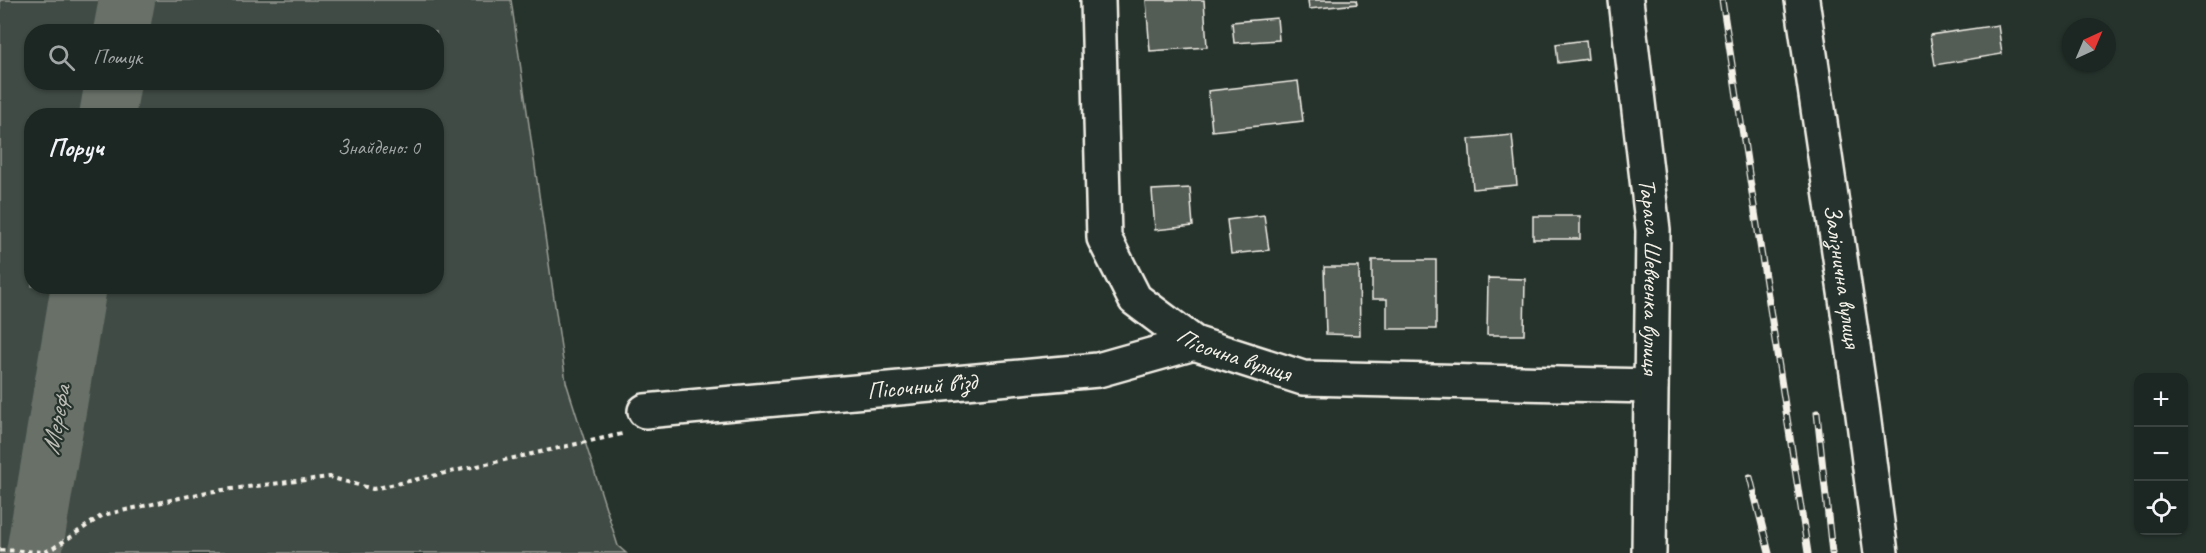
<!DOCTYPE html>
<html lang="uk">
<head>
<meta charset="utf-8">
<style>
	:root { --surface:#1c2622; --page:#252e2a; --text:#f1f3f6; --muted:#a0a5a5; --line:#3a4340 }
	body { margin:0; font-family:Caveat,sans-serif; background:var(--page); color:var(--text) }
	.controls { position:absolute; right:18px; bottom:18px; display:grid; overflow:hidden; border-radius:12px; box-shadow:0 2px 4px #0004 }
	.controls button { width:54px; height:54px; display:grid; place-items:center; padding:0; border:0; border-bottom:2px solid var(--line); background:var(--surface); color:var(--text); font:30px sans-serif }
	.compass { position:absolute; left:2062px; top:18px; width:54px; height:54px; border-radius:50%; background:var(--surface); box-shadow:0 2px 4px #0004; rotate:44deg }
	.list { margin:0; padding:0; list-style:none }
	h2 { display:flex; justify-content:space-between; align-items:center; height:78px; margin:0; padding:0 24px; font-size:26px }
	h2 small { font-size:20px; font-weight:400; color:var(--muted) }
	.icon { flex:none; width:33px; height:33px; fill:none; stroke:currentColor; stroke-width:2; stroke-linecap:round; stroke-linejoin:round }
	.map { position:relative; flex:none; width:2206px; height:553px; overflow:hidden }
	.search { position:absolute; background:var(--surface); box-shadow:0 2px 4px #0004; left:24px; top:24px; width:420px; height:66px; display:flex; align-items:center; gap:15px; box-sizing:border-box; padding:0 21px; border-radius:24px; color:var(--muted); font-size:22px }
	.panel { position:absolute; background:var(--surface); box-shadow:0 2px 4px #0004; left:24px; top:108px; width:420px; height:186px; border-radius:24px }
	.map>svg:first-child { display:block }
</style>
</head>
<body>
<div class="map">
<svg width="2206" height="553" viewBox="0 0 2206 553">
	<rect width="100%" height="100%" fill="#26332d"/>
	<filter id="ink" filterUnits="userSpaceOnUse"><feTurbulence type="fractalNoise" baseFrequency=".0167" numOctaves="2"/><feDisplacementMap in="SourceGraphic" scale="12" xChannelSelector="R" yChannelSelector="G"/><feConvolveMatrix kernelMatrix="1 2 1 2 8 2 1 2 1" color-interpolation-filters="sRGB"/></filter>
	<g filter="url(#ink)">
		<path fill="#414b45" stroke="#9a9e96" stroke-width="1.5" fill-rule="evenodd" d="M0,0H511L566,382L618,546L626,553H0ZM32,32H436V82H32ZM32,116H436V286H32Z"/>
		<g fill="none" stroke-linecap="round" stroke-linejoin="round">
			<g stroke="#676f68" stroke-width="56">
				<polyline points="121,32 127,0"/>
				<polyline points="107,116 113,82"/>
				<polyline points="34,553 79,286"/>
			</g>
		</g>
		<g fill="#525c55" stroke="#f4f1e8" stroke-width="1.5">
			<polygon points="1146,0 1204,0 1207,47 1150,51"/>
			<polygon points="1308,0 1356,0 1357,4 1309,9"/>
			<polygon points="1277,18 1279,40 1234,43 1232,22"/>
			<polygon points="1998,25 2002,54 1935,65 1930,35"/>
			<polygon points="1586,40 1588,59 1558,63 1556,44"/>
			<polygon points="1298,81 1303,121 1212,131 1208,91"/>
			<polygon points="1512,135 1517,185 1473,189 1469,139"/>
			<polygon points="1190,188 1193,226 1155,230 1152,190"/>
			<polygon points="1264,215 1269,250 1231,254 1227,220"/>
			<rect x="1533" y="216" width="47" height="23"/>
			<polygon points="1372,260 1436,260 1436,329 1387,329 1387,299 1372,299"/>
			<polygon points="1324,267 1359,267 1360,335 1326,334"/>
			<polygon points="1488,278 1525,279 1524,335 1487,335"/>
		</g>
		<g fill="none" stroke-linecap="round" stroke-linejoin="round">
			<g stroke="#f4f1e8" stroke-width="38">
				<g id="minor">
					<path id="s1" d="M1098,0L1104,238L1135,299L1194,343L1303,378L1651,386"/>
					<path id="s2" d="M1626,0L1653,230L1649,553"/>
					<path id="s3" d="M1802,0L1862,407L1881,553"/>
					<path id="s4" d="M645,411L1098,370L1194,343"/>
				</g>
			</g>
			<polyline stroke="#f4f1e8" stroke-width="4" stroke-dasharray="4.5 4.5" stroke-linecap="butt" points="0,550 45,552 55,547 103,515 207,492 329,477 373,489 622,434"/>
			<use href="#minor" stroke="#26332d" stroke-width="33"/>
			<g stroke="#f4f1e8" stroke-width="7">
				<g id="rail">
					<polyline points="1722,0 1808,553"/>
					<polyline points="1817,413 1832,553"/>
					<polyline points="1750,477 1769,553"/>
				</g>
			</g>
			<use href="#rail" stroke="#26332d" stroke-width="4.5" stroke-dasharray="14" stroke-linecap="butt"/>
		</g>
	</g>
	<g text-anchor="middle" dominant-baseline="central" stroke-width="4.5" stroke-linejoin="round" paint-order="stroke">
		<g font-size="24" fill="#f4f1e8" stroke="#26332d">
			<text stroke="none"><textPath href="#s2" startOffset="278">Тараса Шевченка вулиця</textPath></text>
			<text stroke="none"><textPath href="#s3" startOffset="279">Залізнична вулиця</textPath></text>
			<text stroke="none"><textPath href="#s1" startOffset="422">Пісочна вулиця</textPath></text>
			<text stroke="none"><textPath href="#s4" startOffset="278">Пісочний в’їзд</textPath></text>
		</g>
		<g font-size="26" font-style="italic" fill="#bcbdb5" stroke="#26332d">
			<text transform="translate(56 420) rotate(-80)">Мерефа</text>
		</g>
	</g>
</svg>
<div class="controls">
<button>+</button>
<button>−</button>
<button><svg class="icon" aria-label="locate" viewBox="0 0 24 24"><circle cx="12" cy="12" r="6"/><path d="M12 2v4M12 18v4M2 12h4M18 12h4"/></svg></button>
</div>
<svg class="compass" viewBox="-18 -18 36 36"><path d="M0-13l5 13h-10z" fill="#e53935"/><path d="M0 13l5-13h-10z" fill="#a0a5a5"/></svg>
<div class="search"><svg class="icon" aria-label="search" viewBox="0 0 24 24"><circle cx="10" cy="10" r="6"/><path d="M15 15l6 6"/></svg>Пошук</div>
<section class="panel">
<h2>Поруч<small>Знайдено: 0</small></h2>
<ul class="list">
</ul>
</section>
</div>
</body>
</html>
